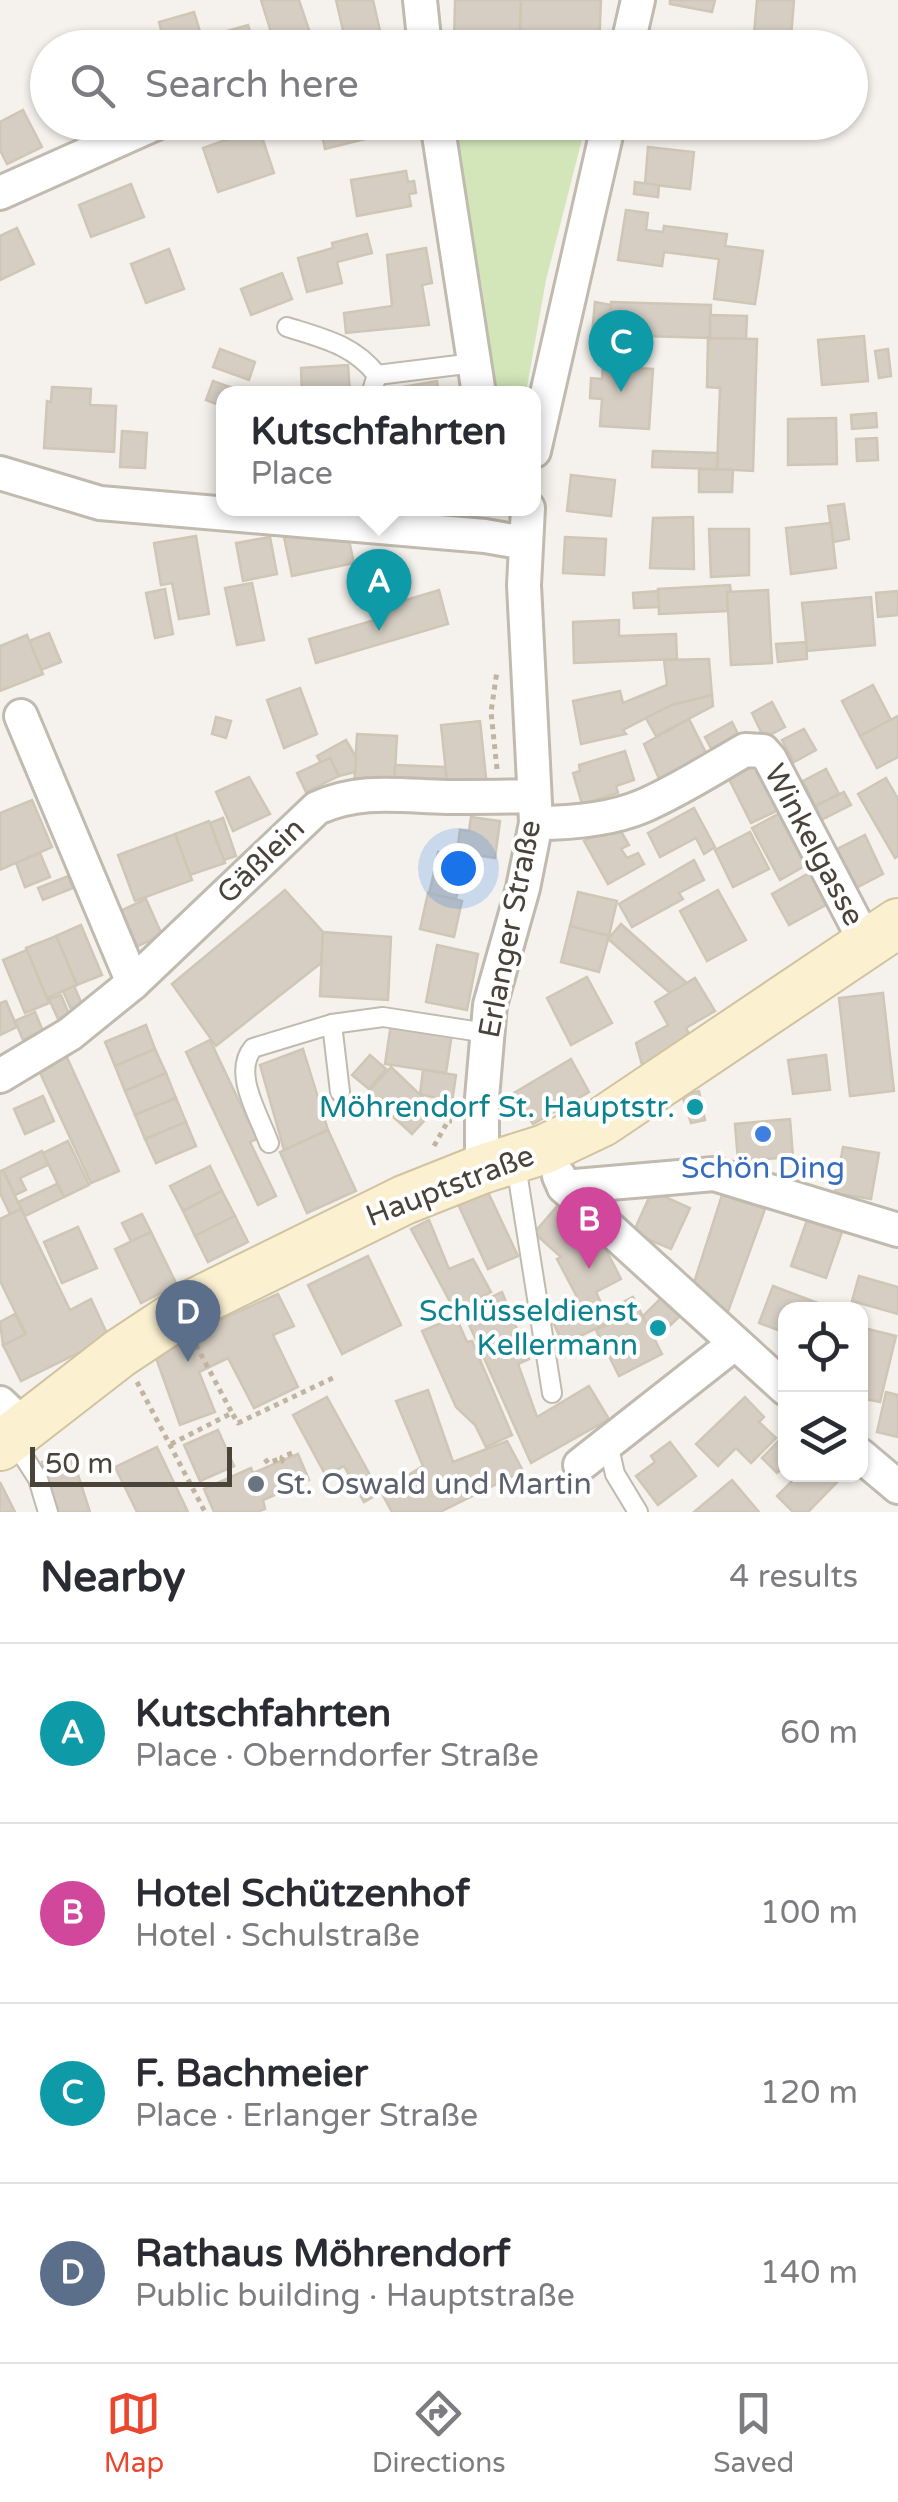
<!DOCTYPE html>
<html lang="en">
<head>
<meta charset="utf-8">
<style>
	:root { --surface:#fff; --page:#f7f7f7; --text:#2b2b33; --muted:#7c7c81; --line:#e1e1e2; --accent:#eb462e }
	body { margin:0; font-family:"Varela Round",sans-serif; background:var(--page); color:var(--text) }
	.controls { position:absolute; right:30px; bottom:30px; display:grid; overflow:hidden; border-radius:20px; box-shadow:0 2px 8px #0004 }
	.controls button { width:90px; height:90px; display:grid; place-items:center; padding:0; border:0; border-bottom:2px solid var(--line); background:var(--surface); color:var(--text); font:50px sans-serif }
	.scale { position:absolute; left:30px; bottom:25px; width:202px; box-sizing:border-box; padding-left:10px; border:5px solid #49433a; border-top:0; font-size:28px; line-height:35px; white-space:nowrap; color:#49433a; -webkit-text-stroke:8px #fff; paint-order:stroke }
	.you { position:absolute; left:458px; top:868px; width:35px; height:35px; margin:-25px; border:8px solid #fff; border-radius:50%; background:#1a73e8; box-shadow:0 0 0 15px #1a73e833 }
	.badge { display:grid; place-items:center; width:65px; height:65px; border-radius:50%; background:var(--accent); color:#fff; font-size:32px; font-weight:700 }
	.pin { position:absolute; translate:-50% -82px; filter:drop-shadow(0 2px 5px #0008) }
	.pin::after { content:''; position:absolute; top:52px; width:35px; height:30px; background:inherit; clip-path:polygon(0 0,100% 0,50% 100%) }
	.popup { position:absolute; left:216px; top:386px; width:325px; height:130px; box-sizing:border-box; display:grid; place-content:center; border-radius:20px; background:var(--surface); filter:drop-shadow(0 2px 8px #0005); font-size:32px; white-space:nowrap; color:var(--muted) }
	.popup b { font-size:38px; color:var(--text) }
	.popup::after { content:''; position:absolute; left:50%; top:100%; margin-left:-20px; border:20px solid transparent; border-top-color:var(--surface) }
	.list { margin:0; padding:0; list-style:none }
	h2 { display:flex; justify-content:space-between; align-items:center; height:130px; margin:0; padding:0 40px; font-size:42px }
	h2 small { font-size:32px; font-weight:400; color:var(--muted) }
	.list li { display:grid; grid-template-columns:65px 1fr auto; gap:30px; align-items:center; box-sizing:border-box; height:180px; padding:0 40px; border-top:2px solid var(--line) }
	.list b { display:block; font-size:38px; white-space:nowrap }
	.list p { margin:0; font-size:32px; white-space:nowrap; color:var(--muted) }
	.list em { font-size:32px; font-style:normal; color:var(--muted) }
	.icon { flex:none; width:55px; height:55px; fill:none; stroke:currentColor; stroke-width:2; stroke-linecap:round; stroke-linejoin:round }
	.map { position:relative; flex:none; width:898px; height:1512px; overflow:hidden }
	.search { position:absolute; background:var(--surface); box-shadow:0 2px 8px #0004; left:30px; right:30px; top:30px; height:110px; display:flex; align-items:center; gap:25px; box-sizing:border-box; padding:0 35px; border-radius:55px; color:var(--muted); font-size:38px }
	.sheet { height:850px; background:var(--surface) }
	nav { display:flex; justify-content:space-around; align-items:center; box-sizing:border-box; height:140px; border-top:2px solid var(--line); background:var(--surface); font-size:28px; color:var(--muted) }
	nav a { display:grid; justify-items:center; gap:5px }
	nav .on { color:var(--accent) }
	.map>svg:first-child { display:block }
</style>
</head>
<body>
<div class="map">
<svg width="898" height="1512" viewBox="0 0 898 1512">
	<rect width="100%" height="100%" fill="#f5f2ed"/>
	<polygon fill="#d2e6b9" points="558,122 586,124 546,280 526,393 494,393 482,288 452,123"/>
	<g fill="#d6cec3" stroke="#d0c6b6" stroke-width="2.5">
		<polygon points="261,0 299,0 313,42 296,48 276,48"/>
		<polygon points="336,0 373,0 380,31 345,39"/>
		<polygon points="455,0 521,0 520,38 516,38 515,47 454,45"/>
		<polygon points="521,0 601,0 599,48 525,47 525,38 520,38"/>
		<polygon points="670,0 715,0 712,12 670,4"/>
		<polygon points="757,0 794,0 791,37 754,34"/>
		<polygon points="194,12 205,48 166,48 159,22"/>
		<polygon points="248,25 255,48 220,48 216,34"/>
		<polygon points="23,110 42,147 7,164 0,150 0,122"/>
		<polygon points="60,122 85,122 64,132"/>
		<polygon points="319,122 382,122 385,134 325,149"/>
		<polygon points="259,128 274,173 218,192 203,148"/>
		<polygon points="648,147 694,152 690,189 645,184"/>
		<polygon points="406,171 408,182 414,181 416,193 409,194 411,206 357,216 351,180"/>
		<polygon points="635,182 659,185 658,197 634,194"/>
		<polygon points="131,184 144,217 91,237 79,205"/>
		<polygon points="626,210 648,213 646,230 663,232 664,226 727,234 725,246 763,251 755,304 714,299 719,259 664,252 662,266 618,260"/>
		<polygon points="17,228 34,264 0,280 0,236"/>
		<polygon points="367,234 372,253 337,262 342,283 307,292 298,258 333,248 332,243"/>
		<polygon points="426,248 432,283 422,285 429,325 346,333 344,313 392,306 387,255"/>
		<polygon points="169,249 184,289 146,303 131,264"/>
		<polygon points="282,273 292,299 251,315 241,289"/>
		<polygon points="595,302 611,305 610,335 592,334"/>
		<polygon points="611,302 711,305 710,338 610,335"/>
		<polygon points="710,315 747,316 746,339 710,338"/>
		<polygon points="610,335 642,336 641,367 610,366"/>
		<polygon points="864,336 868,381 822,385 818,340"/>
		<polygon points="708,338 757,339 753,471 717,469 720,388 707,387"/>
		<polygon points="220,349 255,362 249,380 213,367"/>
		<polygon points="888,349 891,376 879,378 875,351"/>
		<polygon points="348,365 350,394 302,394 301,368"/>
		<polygon points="603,366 653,369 649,429 600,426 602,399 590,398 591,378 602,379"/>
		<polygon points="213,381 241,391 240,394 224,394 224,407 206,400"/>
		<polygon points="437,381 439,394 398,394 397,388"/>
		<polygon points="52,387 91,389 90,405 116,406 114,452 44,448 47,401 51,402"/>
		<polygon points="876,413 877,427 852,429 851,415"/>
		<polygon points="836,418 837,464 788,465 788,419"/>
		<polygon points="122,431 147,433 145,468 120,467"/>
		<polygon points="877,438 878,460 857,461 856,439"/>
		<polygon points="653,451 718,453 717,469 652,467"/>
		<polygon points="699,469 733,470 732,492 699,492"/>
		<polygon points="571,475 615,480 611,516 567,511"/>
		<polygon points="844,504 849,539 833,542 828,506"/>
		<polygon points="693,517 694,569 650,568 653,518"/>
		<polygon points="831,523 836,568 791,574 786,528"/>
		<polygon points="327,528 347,531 354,563 292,576 284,537"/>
		<polygon points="709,529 749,529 749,575 711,577"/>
		<polygon points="196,536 209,614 179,619 172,583 161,585 154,543"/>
		<polygon points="270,537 277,574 243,581 236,543"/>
		<polygon points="565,537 606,539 604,575 563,573"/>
		<polygon points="252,583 264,640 237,645 225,588"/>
		<polygon points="730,585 731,593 727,592 728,611 659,614 658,589"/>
		<polygon points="165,589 173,634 155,638 146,593"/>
		<polygon points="439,590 448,624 316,663 309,639 382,618 379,608"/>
		<polygon points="768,590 772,663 731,665 727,592"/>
		<polygon points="658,591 659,607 634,608 633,593"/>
		<polygon points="898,591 898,615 878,617 876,593"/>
		<polygon points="871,597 875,645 807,651 802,603"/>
		<polygon points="619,620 619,636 676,634 677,659 574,663 573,622"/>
		<polygon points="49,633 61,662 41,670 29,641"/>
		<polygon points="27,635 43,674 0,691 0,646"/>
		<polygon points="806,642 807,659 778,662 776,644"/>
		<polygon points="709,659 712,695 672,705 623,730 626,734 581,744 573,701 620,691 623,703 667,685 664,660"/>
		<polygon points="873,685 891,720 860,736 842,701"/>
		<polygon points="300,688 317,734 284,748 267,700"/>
		<polygon points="712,695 713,706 656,736 646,718 672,705"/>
		<polygon points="772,702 785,727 764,738 752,713"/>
		<polygon points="898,716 898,757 877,768 860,736"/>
		<polygon points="216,717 231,721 226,738 212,734"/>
		<polygon points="689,719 711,763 663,788 644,744"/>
		<polygon points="480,721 487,787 448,791 441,725"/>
		<polygon points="732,722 742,742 715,756 705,737"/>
		<polygon points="804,729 816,750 794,762 782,740"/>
		<polygon points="357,734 397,736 394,789 354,787"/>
		<polygon points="346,740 356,757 355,772 339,776 330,758 321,763 317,756"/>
		<polygon points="625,751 634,780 616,786 618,793 582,804 573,773 580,771 579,765"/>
		<polygon points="330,758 339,776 306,792 297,773"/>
		<polygon points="761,760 785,807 751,823 728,777"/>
		<polygon points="395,765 445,767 448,791 394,789"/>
		<polygon points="826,769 839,794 815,806 803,781"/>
		<polygon points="249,777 270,814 233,831 216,792"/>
		<polygon points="886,778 898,799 898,856 895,858 858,794"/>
		<polygon points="844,792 851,805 817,822 810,809"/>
		<polygon points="32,800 52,847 0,870 0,813"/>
		<polygon points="694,808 715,847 704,854 696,838 660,857 648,833"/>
		<polygon points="782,812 810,863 780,880 752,828"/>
		<polygon points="471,817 500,821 495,858 457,852 460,830 469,831"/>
		<polygon points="223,818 236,856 224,860 210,823"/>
		<polygon points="209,821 225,863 190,875 175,834"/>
		<polygon points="616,823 629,845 621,849 627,858 638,853 644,864 608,884 584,841"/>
		<polygon points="750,832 769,869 733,887 715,850"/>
		<polygon points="175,834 192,880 135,901 118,855"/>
		<polygon points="865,835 883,874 852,890 833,851"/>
		<polygon points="438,852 466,857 461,878 434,872"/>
		<polygon points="40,853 50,877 25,887 16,863"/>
		<polygon points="694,860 704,880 679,893 683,899 632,927 619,904"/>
		<polygon points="818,868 835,900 789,925 772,894"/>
		<polygon points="434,872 461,878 456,899 429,894"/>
		<polygon points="68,876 73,888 43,900 38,888"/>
		<polygon points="285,890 323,932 321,963 216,1046 172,984"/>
		<polygon points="718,890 746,940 707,961 680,911"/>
		<polygon points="578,892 617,901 609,936 570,926"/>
		<polygon points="428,893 462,901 454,937 420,929"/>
		<polygon points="146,899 162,935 136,947 120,911"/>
		<polygon points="621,924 687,983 670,993 608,939"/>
		<polygon points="81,925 102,975 77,985 56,936"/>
		<polygon points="570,926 609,936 599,972 561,962"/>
		<polygon points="323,932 391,937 388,1000 320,996"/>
		<polygon points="56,936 77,985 47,998 26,948"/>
		<polygon points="437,945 478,954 467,1010 426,1002"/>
		<polygon points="27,950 49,1003 25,1013 3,960"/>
		<polygon points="587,977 612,1023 571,1045 547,998"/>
		<polygon points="695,978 715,1011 686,1028 692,1039 643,1068 636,1043 668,1025 655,1002"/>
		<polygon points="74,986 82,1004 71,1009 63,991"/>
		<polygon points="883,993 894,1091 850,1096 839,998"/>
		<polygon points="61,995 69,1014 58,1019 49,999"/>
		<polygon points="6,1001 17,1027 0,1035 0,1003"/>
		<polygon points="35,1012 43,1031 23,1040 15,1021"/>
		<polygon points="391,1024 452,1033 446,1073 385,1064"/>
		<polygon points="146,1025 155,1049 115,1066 105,1042"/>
		<polygon points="210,1040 257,1139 250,1142 276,1196 258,1205 186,1052"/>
		<polygon points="155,1049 166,1073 125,1091 115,1066"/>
		<polygon points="303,1049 328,1130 284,1150 260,1065"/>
		<polygon points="64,1051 119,1171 91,1183 36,1064"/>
		<polygon points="370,1055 386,1069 369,1089 352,1075"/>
		<polygon points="826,1055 830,1090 793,1094 788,1060"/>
		<polygon points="571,1059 589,1092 533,1124 514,1093"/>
		<polygon points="391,1067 435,1109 412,1134 367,1093"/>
		<polygon points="423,1070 456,1075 452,1102 420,1094"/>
		<polygon points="166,1073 176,1098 135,1115 125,1091"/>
		<polygon points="699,1091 705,1120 691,1123 682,1095"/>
		<polygon points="43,1096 54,1121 25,1134 14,1109"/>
		<polygon points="176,1098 186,1122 145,1139 135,1115"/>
		<polygon points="790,1119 793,1157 738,1161 735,1124"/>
		<polygon points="186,1122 196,1146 156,1163 145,1139"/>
		<polygon points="328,1130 356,1191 307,1213 280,1152"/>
		<polygon points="68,1141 89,1185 64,1197 43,1153"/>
		<polygon points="843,1147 879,1153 871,1199 835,1193"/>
		<polygon points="42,1151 48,1165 20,1178 26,1190 15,1195 3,1170"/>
		<polygon points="210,1166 222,1191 183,1211 170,1186"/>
		<polygon points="3,1170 21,1209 10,1214 0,1193 0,1171"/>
		<polygon points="57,1184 64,1197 25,1216 18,1202"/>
		<polygon points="487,1190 518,1256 488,1269 458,1204"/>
		<polygon points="222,1191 235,1216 195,1236 183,1211"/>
		<polygon points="652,1191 690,1208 671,1249 633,1233"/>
		<polygon points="722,1195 765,1209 726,1317 692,1289"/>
		<polygon points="559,1204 587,1228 583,1233 591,1242 600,1238 621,1279 596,1292 610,1322 563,1344 548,1311 577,1297 557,1259 561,1257 534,1233"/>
		<polygon points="21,1209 70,1310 91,1299 109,1338 21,1381 3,1345 26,1334 0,1281 0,1219"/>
		<polygon points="142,1214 151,1232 131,1241 122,1223"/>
		<polygon points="235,1216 248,1242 208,1262 195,1236"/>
		<polygon points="429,1220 449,1269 473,1259 491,1292 455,1311 411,1229"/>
		<polygon points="807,1220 842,1232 826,1278 791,1266"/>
		<polygon points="78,1227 97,1268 62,1283 44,1242"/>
		<polygon points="151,1232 177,1285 141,1303 115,1249"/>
		<polygon points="368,1256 401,1325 342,1354 308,1285"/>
		<polygon points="859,1276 898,1287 898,1314 852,1301"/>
		<polygon points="773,1286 836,1310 786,1310 786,1333 759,1323"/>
		<polygon points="502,1292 529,1359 518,1364 537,1417 589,1386 609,1419 531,1463 463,1311"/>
		<polygon points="278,1294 294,1326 273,1335 298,1387 254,1408 228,1358 199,1372 215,1412 180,1425 155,1355 184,1336"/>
		<polygon points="633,1297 662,1354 619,1376 596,1330 612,1323 606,1311"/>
		<polygon points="661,1298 680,1316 655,1340 643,1316"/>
		<polygon points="15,1314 25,1334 3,1345 0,1322"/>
		<polygon points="456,1317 467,1342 472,1341 512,1435 486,1447 475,1425 456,1407 422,1331"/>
		<polygon points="860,1327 896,1336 880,1402 860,1398"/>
		<polygon points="428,1390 453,1462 507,1441 523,1471 440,1512 392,1512 381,1492 423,1466 396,1401"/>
		<polygon points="886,1392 898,1395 898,1437 877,1432"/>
		<polygon points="327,1397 380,1493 364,1502 344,1466 326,1476 293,1415"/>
		<polygon points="745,1397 764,1417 759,1422 776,1438 751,1463 736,1448 718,1466 696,1444"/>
		<polygon points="218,1430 234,1466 200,1481 184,1445"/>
		<polygon points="786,1433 786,1464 777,1473 762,1458"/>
		<polygon points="670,1442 696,1476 658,1505 636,1476 655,1462 651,1456"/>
		<polygon points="157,1447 188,1512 137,1512 115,1467"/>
		<polygon points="71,1453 90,1512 58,1512 42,1462"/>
		<polygon points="298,1454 309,1480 263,1500 265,1509 257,1512 214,1512 204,1489 251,1468 253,1473"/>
		<polygon points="799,1474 845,1474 808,1512 793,1512 777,1496"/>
		<polygon points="732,1480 759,1512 694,1512"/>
		<polygon points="0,1482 15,1512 0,1512"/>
	</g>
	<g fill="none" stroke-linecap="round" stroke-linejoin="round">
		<g stroke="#c0baaf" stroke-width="22">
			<g id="lane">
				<path d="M287,327C322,338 354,345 377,375L371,394"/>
				<polyline points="377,375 474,363"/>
				<polyline points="332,1024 340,1092"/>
				<path d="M269,1143C259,1115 232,1073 253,1048L332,1024L383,1017L487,1033"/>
				<polyline points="515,1159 552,1393"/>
				<polyline points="11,1437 38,1479 48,1512"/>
				<polyline points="608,1443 615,1474 638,1512"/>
			</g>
		</g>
		<g stroke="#c0baaf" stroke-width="38">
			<g id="street">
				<polyline points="420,0 425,48"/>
				<polyline points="627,48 638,0"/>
				<polyline points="437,122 479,394"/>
				<polyline points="0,193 159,122"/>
				<polyline points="534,451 609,122"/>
				<polyline points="0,473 100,503 485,536 525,543"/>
				<polyline points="21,716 133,983"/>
				<path d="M536,823C571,823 610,820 643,806C678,791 712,769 745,750L763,751L770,759L866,943"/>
				<path d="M0,1076L70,1034L133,983L317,808C361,788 401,796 447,797C476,797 505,797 534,796"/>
				<polyline points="482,1169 482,1098 490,1005 523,888 536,823 524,585 528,508"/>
				<polyline points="559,1176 564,1187 786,1389"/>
				<polyline points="564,1187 714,1174 898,1230"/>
				<polyline points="0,1403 24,1426"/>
				<polyline points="860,1455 898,1487"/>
				<polyline points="580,1465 734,1344"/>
			</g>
		</g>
		<g stroke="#d1c39f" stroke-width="52">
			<polyline id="secondary" points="0,1446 120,1353 197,1302 404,1200 482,1169 545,1149 602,1122 898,923"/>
		</g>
		<g stroke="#c1b5a2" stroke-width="5" stroke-dasharray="5 5" stroke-linecap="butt">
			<polyline points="497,769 491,712 497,671"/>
			<polyline points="434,1146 448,1121 452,1121"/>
			<polyline points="196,1345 232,1413"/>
			<polyline points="137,1382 205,1512"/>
			<polyline points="171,1444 232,1413 238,1423 337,1376"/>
			<polyline points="265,1459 268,1463 279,1459 282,1461 282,1457 292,1453 289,1449"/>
			<polyline points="333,1494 362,1484"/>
		</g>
		<use href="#lane" stroke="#fff" stroke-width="18"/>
		<use href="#street" stroke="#fff" stroke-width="32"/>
		<use href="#secondary" stroke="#fbf0d0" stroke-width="48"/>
	</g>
	<g fill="#0f9aa8" stroke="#fff" stroke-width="4">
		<circle cx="695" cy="1107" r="10"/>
		<circle cx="658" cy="1328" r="10"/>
	</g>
	<circle fill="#3f7fe0" stroke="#fff" stroke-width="4" cx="763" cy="1134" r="10"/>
	<circle fill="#6b7280" stroke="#fff" stroke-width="4" cx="256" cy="1484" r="10"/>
	<g text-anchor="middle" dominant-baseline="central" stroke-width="8" stroke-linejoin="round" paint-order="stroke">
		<g font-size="30" fill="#49433a" stroke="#fff">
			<text transform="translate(814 845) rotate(62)">Winkelgasse</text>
			<text transform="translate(261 861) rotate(-44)">Gäßlein</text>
			<text transform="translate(510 929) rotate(-79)">Erlanger Straße</text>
			<text transform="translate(450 1186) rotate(-21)">Hauptstraße</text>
		</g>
		<g font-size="30" fill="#0d838f" stroke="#fff" text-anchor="end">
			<text x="675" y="1107">Möhrendorf St. Hauptstr.</text>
			<text x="638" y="1311">Schlüsseldienst<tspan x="638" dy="34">Kellermann</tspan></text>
		</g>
		<g font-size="30" fill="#366cbe" stroke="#fff">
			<text x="763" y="1168">Schön Ding</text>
		</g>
		<g font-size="30" fill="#5b616d" stroke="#fff" text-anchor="start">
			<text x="276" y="1484">St. Oswald und Martin</text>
		</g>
	</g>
</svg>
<div class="controls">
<button><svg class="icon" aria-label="locate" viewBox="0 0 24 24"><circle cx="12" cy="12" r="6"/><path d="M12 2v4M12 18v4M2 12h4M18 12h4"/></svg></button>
<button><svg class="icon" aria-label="layers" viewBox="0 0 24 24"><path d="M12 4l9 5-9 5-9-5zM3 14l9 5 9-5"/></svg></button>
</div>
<div class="scale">50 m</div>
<div class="you"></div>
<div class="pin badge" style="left:379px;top:631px;background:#0f9aa8">A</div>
<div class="popup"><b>Kutschfahrten</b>Place</div>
<div class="pin badge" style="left:589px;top:1269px;background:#d1479c">B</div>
<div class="pin badge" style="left:621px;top:392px;background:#0f9aa8">C</div>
<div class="pin badge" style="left:188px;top:1362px;background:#5c6f8a">D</div>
<div class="search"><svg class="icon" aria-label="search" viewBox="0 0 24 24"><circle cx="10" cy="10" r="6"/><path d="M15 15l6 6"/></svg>Search here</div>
</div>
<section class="sheet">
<h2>Nearby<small>4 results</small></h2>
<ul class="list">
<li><span class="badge" style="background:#0f9aa8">A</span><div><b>Kutschfahrten</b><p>Place · Oberndorfer Straße</p></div><em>60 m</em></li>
<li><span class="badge" style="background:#d1479c">B</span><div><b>Hotel Schützenhof</b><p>Hotel · Schulstraße</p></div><em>100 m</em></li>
<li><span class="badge" style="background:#0f9aa8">C</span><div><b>F. Bachmeier</b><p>Place · Erlanger Straße</p></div><em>120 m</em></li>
<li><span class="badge" style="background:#5c6f8a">D</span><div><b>Rathaus Möhrendorf</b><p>Public building · Hauptstraße</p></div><em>140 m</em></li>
</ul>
</section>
<nav>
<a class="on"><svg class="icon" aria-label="map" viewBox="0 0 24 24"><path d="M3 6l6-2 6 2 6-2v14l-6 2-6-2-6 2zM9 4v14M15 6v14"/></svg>Map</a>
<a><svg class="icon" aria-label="directions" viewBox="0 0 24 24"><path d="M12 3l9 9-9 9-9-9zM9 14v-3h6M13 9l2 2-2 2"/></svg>Directions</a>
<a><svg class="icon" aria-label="saved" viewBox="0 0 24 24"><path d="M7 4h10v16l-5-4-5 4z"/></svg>Saved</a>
</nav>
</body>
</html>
